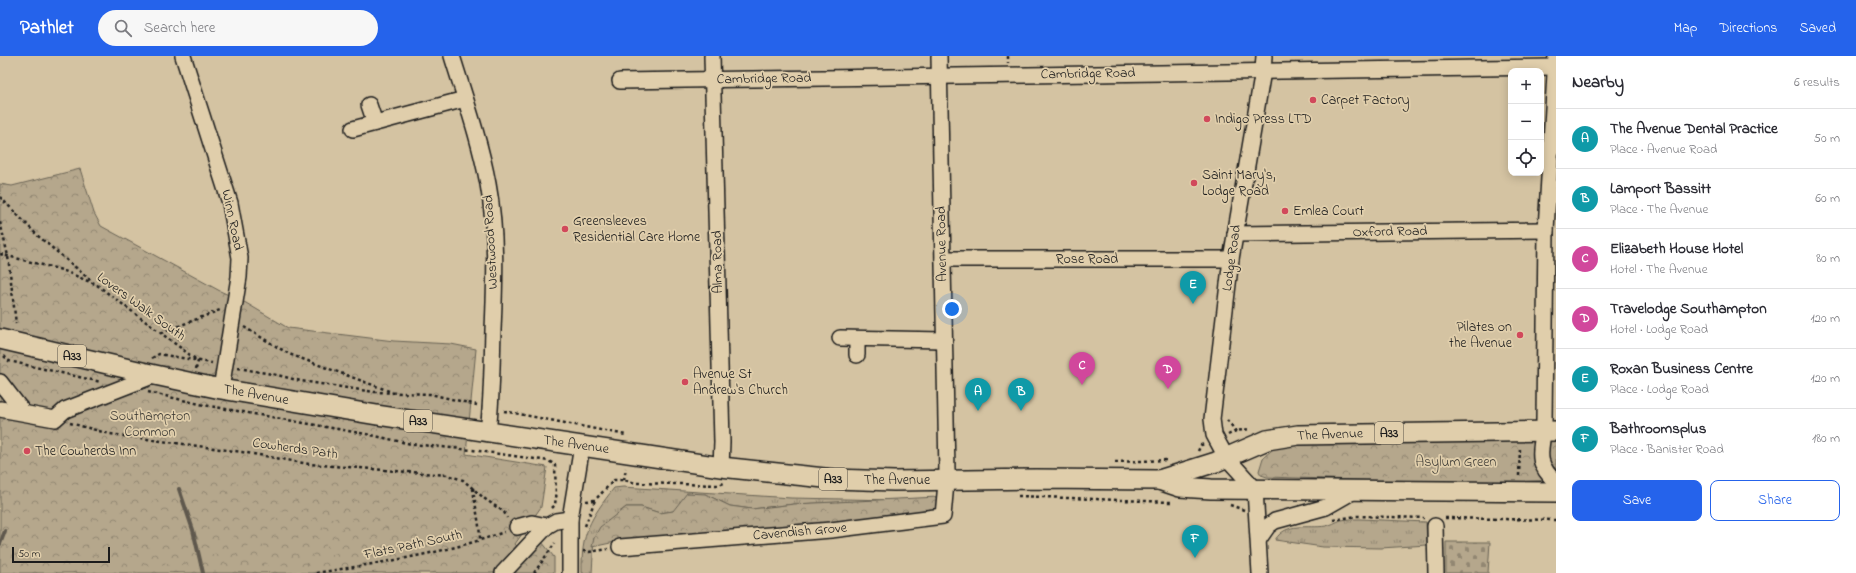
<!DOCTYPE html>
<html lang="en">
<head>
<meta charset="utf-8">
<style>
	:root { --surface:#fff; --page:#f7f7f7; --text:#2b2b33; --muted:#7c7c81; --line:#e1e1e2; --accent:#2563eb }
	body { margin:0; font-family:"Indie Flower",sans-serif; background:var(--page); color:var(--text) }
	.controls { position:absolute; right:12px; top:12px; display:grid; overflow:hidden; border-radius:8px; box-shadow:0 2px 10px #0003 }
	.controls button { width:36px; height:36px; display:grid; place-items:center; padding:0; border:0; border-bottom:1px solid var(--line); background:var(--surface); color:var(--text); font:20px sans-serif }
	.scale { position:absolute; left:12px; bottom:10px; width:98px; box-sizing:border-box; padding-left:4px; border:2px solid #1c1c1c; border-top:0; font-size:11px; line-height:14px; white-space:nowrap; color:#1c1c1c; -webkit-text-stroke:3px #e0ceab; paint-order:stroke }
	.you { position:absolute; left:952px; top:253px; width:14px; height:14px; margin:-10px; border:3px solid #fff; border-radius:50%; background:#1a73e8; box-shadow:0 0 0 6px #1a73e833 }
	.badge { display:grid; place-items:center; width:26px; height:26px; border-radius:50%; background:var(--accent); color:#fff; font-size:13px; font-weight:700 }
	.pin { position:absolute; translate:-50% -33px; filter:drop-shadow(0 1px 2px #0008) }
	.pin::after { content:''; position:absolute; top:21px; width:14px; height:12px; background:inherit; clip-path:polygon(0 0,100% 0,50% 100%) }
	.list { margin:0; padding:0; list-style:none }
	h2 { display:flex; justify-content:space-between; align-items:center; height:52px; margin:0; padding:0 16px; font-size:17px }
	h2 small { font-size:13px; font-weight:400; color:var(--muted) }
	.list li { display:grid; grid-template-columns:26px 1fr auto; gap:12px; align-items:center; box-sizing:border-box; height:60px; padding:0 16px; border-top:1px solid var(--line) }
	.list b { display:block; font-size:15px; white-space:nowrap }
	.list p { margin:0; font-size:13px; white-space:nowrap; color:var(--muted) }
	.list em { font-size:13px; font-style:normal; color:var(--muted) }
	.actions { display:flex; gap:8px; padding:12px 16px }
	.actions a { flex:1; padding:9px 0; border:1px solid var(--accent); border-radius:8px; text-align:center; font-size:14px; color:var(--accent) }
	.actions .main { background:var(--accent); color:#fff }
	.icon { flex:none; width:22px; height:22px; fill:none; stroke:currentColor; stroke-width:2; stroke-linecap:round; stroke-linejoin:round }
	.map { position:relative; flex:none; width:1556px; height:517px; overflow:hidden }
	header { display:flex; align-items:center; gap:24px; box-sizing:border-box; height:56px; padding:0 20px; background:var(--accent); color:#fff }
	header strong { font-size:19px }
	nav { display:flex; gap:22px; margin-inline-start:auto; font-size:14px }
	.search { width:280px; height:36px; background:var(--page); display:flex; align-items:center; gap:10px; box-sizing:border-box; padding:0 14px; border-radius:22px; color:var(--muted); font-size:15px }
	main { display:flex }
	aside { flex:1; background:var(--surface) }
	.map>svg:first-child { display:block }
</style>
</head>
<body>
<header>
<strong>Pathlet</strong>
<div class="search"><svg class="icon" aria-label="search" viewBox="0 0 24 24"><circle cx="10" cy="10" r="6"/><path d="M15 15l6 6"/></svg>Search here</div>
<nav><a>Map</a><a>Directions</a><a>Saved</a></nav>
</header>
<main>
<div class="map">
<svg width="1556" height="517" viewBox="0 0 1556 517">
	<defs>
		<pattern id="grass-tufts" width="24" height="20" patternUnits="userSpaceOnUse"><rect width="24" height="20" fill="#b5a78c"/><path d="M3 7l-1-3M5 7V3M7 7l1-3M15 17l-1-3M17 17v-4M19 17l1-3" fill="none" stroke="#928772"/></pattern>
		<pattern id="forest-crowns" width="20" height="18" patternUnits="userSpaceOnUse"><rect width="20" height="18" fill="#b5a78c"/><path d="M2 6a3 3 0 1 1 6 0M12 15a3 3 0 1 1 6 0" fill="none" stroke="#928772"/></pattern>
		<pattern id="cemetery-stones" width="16" height="16" patternUnits="userSpaceOnUse"><rect width="16" height="16" fill="#b5a78c"/><path d="M2 7V4a2 2 0 0 1 4 0v3zM10 15v-3a2 2 0 0 1 4 0v3z" fill="#928772"/></pattern>
	</defs>
	<rect width="100%" height="100%" fill="#d4c3a2"/>
	<filter id="ink" filterUnits="userSpaceOnUse"><feTurbulence type="fractalNoise" baseFrequency=".025" numOctaves="2"/><feDisplacementMap in="SourceGraphic" scale="8" xChannelSelector="R" yChannelSelector="G"/><feConvolveMatrix kernelMatrix="1 2 1 2 8 2 1 2 1" color-interpolation-filters="sRGB"/></filter>
	<g filter="url(#ink)">
		<g fill="url(#grass-tufts)" stroke="#686254">
			<path d="M623,431L791,442L896,444L794,448L752,453L730,450L705,438L674,455L660,457L641,451H626L594,482L592,517H582C581,477 590,463 614,432Z"/>
			<path d="M1360,463L1426,466L1427,489L1381,492L1323,491L1275,484C1287,465 1307,473 1326,470C1331,469 1336,466 1341,464C1347,463 1353,463 1360,463Z"/>
		</g>
		<g fill="url(#forest-crowns)" stroke="#686254">
			<polygon points="80,113 94,157 101,170 220,235 246,247 288,272 394,285 451,288 476,293 466,398 547,411 541,451 515,488 528,503 542,486 554,501 554,517 0,517 0,128 12,130"/>
			<polygon points="1455,385 1556,385 1556,424 1478,428 1267,421 1261,419 1259,415 1263,402 1273,393 1305,386"/>
			<polygon points="687,437 705,438 730,450 752,453 794,448 938,441 938,448 933,457 772,473 629,483 592,491 594,482 600,471 626,451 641,451 660,457 673,455"/>
		</g>
		<polygon fill="url(#cemetery-stones)" stroke="#686254" points="1446,486 1490,486 1488,517 1446,517"/>
		<g fill="none" stroke-linecap="round" stroke-linejoin="round">
			<g stroke="#5f594d" stroke-width="4">
				<polyline points="179,433 193,474 203,517"/>
				<polyline points="0,488 5,475"/>
			</g>
			<g stroke="#1c1c1c" stroke-width="18">
				<g id="minor">
					<polyline points="183,0 230,147 240,202 239,221 221,333"/>
					<path d="M452,0C465,42 480,85 488,128C497,176 495,225 493,274C492,308 492,342 488,376"/>
					<polyline points="712,0 722,386 721,411"/>
					<path d="M1556,0L1546,174L1544,366C1543,392 1532,405 1556,426"/>
					<polyline points="620,25 1556,11"/>
					<polyline points="369,49 375,67"/>
					<polyline points="353,73 465,43"/>
					<polyline points="1235,178 1546,174"/>
					<polyline points="943,203 1231,203"/>
					<polyline points="840,282 944,284"/>
					<polyline points="857,299 857,283"/>
					<polyline points="0,326 23,356"/>
					<polyline points="0,353 55,363 65,354 155,319"/>
					<polyline points="1435,470 1436,517"/>
					<polyline points="517,471 532,467 547,470"/>
					<polyline points="1259,483 1268,470 1275,465 1326,451 1354,435"/>
					<polyline points="620,491 831,474 943,460 947,416 939,0"/>
					<polyline points="503,517 547,470 556,465 570,463"/>
					<polyline points="570,517 570,463 582,390"/>
					<polyline points="1260,517 1255,433 1226,401 1214,379 1212,363 1231,203 1263,15 1264,0"/>
				</g>
			</g>
			<g stroke="#1c1c1c" stroke-width="22">
				<g id="major">
					<polyline points="0,283 155,319 221,333 377,359 721,411 834,423 894,425 1036,423 1159,424 1216,406 1267,384 1298,379 1556,375"/>
					<polyline points="1159,424 1180,431 1211,433 1556,436"/>
				</g>
			</g>
			<g stroke="#1c1c1c" stroke-width="2.5" stroke-dasharray="3 3" stroke-linecap="butt">
				<polyline points="1008,0 1008,7"/>
				<polyline points="0,141 38,180 94,227"/>
				<polyline points="0,166 8,200 16,268"/>
				<polyline points="0,198 62,214 97,229 198,305 196,313"/>
				<polyline points="244,271 289,298 392,336"/>
				<polyline points="161,277 220,254"/>
				<polyline points="4,300 9,305 101,326"/>
				<polyline points="152,302 159,298 212,307"/>
				<polyline points="238,312 277,319 301,325 374,336 430,338 477,349"/>
				<polyline points="148,336 204,349 371,379 411,388 472,394 549,405 555,409 556,440 560,441"/>
				<polyline points="504,355 626,379"/>
				<polyline points="1227,364 1236,375"/>
				<polyline points="70,367 110,378 242,396 309,408 447,419 463,424 485,443 504,456 507,462"/>
				<polyline points="1228,379 1236,375 1250,373"/>
				<polyline points="1198,395 1201,389 1205,388"/>
				<polyline points="1115,406 1168,404"/>
				<polyline points="1519,420 1520,391"/>
				<polyline points="624,424 626,412"/>
				<path d="M473,432C475,450 480,467 480,485"/>
				<polyline points="1018,440 1171,446"/>
				<polyline points="586,445 595,444 614,424 624,424 636,427 719,429 724,427"/>
				<polyline points="1230,449 1244,454"/>
				<polyline points="552,452 555,449 556,440"/>
				<polyline points="1445,462 1556,464"/>
				<polyline points="1333,464 1356,460 1424,462"/>
				<polyline points="585,470 595,444"/>
				<polyline points="583,495 589,496 608,493"/>
				<path d="M316,517C379,507 444,498 504,476"/>
				<polyline points="534,517 555,487"/>
			</g>
			<use href="#minor" stroke="#e0ceab" stroke-width="15"/>
			<use href="#major" stroke="#e0ceab" stroke-width="19"/>
		</g>
	</g>
	<g fill="#d1495b" stroke="#e0ceab" stroke-width="1.5">
		<circle cx="1313" cy="44" r="4"/>
		<circle cx="1207" cy="63" r="4"/>
		<circle cx="1194" cy="127" r="4"/>
		<circle cx="1285" cy="155" r="4"/>
		<circle cx="565" cy="173" r="4"/>
		<circle cx="1520" cy="279" r="4"/>
		<circle cx="685" cy="326" r="4"/>
		<circle cx="27" cy="395" r="4"/>
	</g>
	<g text-anchor="middle" dominant-baseline="central" stroke-width="3.5" stroke-linejoin="round" paint-order="stroke">
		<g fill="#e0ceab" stroke="#575147" stroke-width="1">
			<rect x="58" y="289" width="28" height="22" rx="3"/>
			<rect x="404" y="354" width="28" height="22" rx="3"/>
			<rect x="1375" y="366" width="28" height="22" rx="3"/>
			<rect x="819" y="412" width="28" height="22" rx="3"/>
		</g>
		<g font-size="13" font-weight="bold" fill="#1c1c1c">
			<text x="72" y="300">A33</text>
			<text x="418" y="365">A33</text>
			<text x="1389" y="377">A33</text>
			<text x="833" y="423">A33</text>
		</g>
		<g font-size="14" fill="#1c1c1c" stroke="#e0ceab">
			<text transform="translate(1088 18) rotate(-1)">Cambridge Road</text>
			<text transform="translate(764 23) rotate(-1)">Cambridge Road</text>
			<text transform="translate(232 164) rotate(78)">Winn Road</text>
			<text transform="translate(1390 176) rotate(-1)">Oxford Road</text>
			<text transform="translate(491 186) rotate(-93)">Westwood Road</text>
			<text transform="translate(942 188) rotate(-91)">Avenue Road</text>
			<text transform="translate(1232 202) rotate(-82)">Lodge Road</text>
			<text x="1087" y="203">Rose Road</text>
			<text transform="translate(718 206) rotate(-91)">Alma Road</text>
			<text transform="translate(141 251) rotate(36)">Lovers Walk South</text>
			<text transform="translate(256 339) rotate(10)">The Avenue</text>
			<text transform="translate(1330 379) rotate(-2)">The Avenue</text>
			<text transform="translate(576 389) rotate(8)">The Avenue</text>
			<text transform="translate(295 393) rotate(8)">Cowherds Path</text>
			<text x="897" y="424">The Avenue</text>
			<text transform="translate(800 476) rotate(-5)">Cavendish Grove</text>
			<text transform="translate(413 489) rotate(-12)">Flats Path South</text>
		</g>
		<g font-size="14" fill="#1c1c1c" stroke="#e0ceab" text-anchor="start">
			<text x="1321" y="44">Carpet Factory</text>
			<text x="1215" y="63">Indigo Press LTD</text>
			<text x="1202" y="119">Saint Mary's,<tspan x="1202" dy="16">Lodge Road</tspan></text>
			<text x="1293" y="155">Emlea Court</text>
			<text x="573" y="165">Greensleeves<tspan x="573" dy="16">Residential Care Home</tspan></text>
			<text x="1512" y="271" text-anchor="end">Pilates on<tspan x="1512" dy="16">the Avenue</tspan></text>
			<text x="693" y="318">Avenue St<tspan x="693" dy="16">Andrew's Church</tspan></text>
			<text x="35" y="395">The Cowherds Inn</text>
		</g>
		<g font-size="14" fill="#423f38" stroke="#e0ceab">
			<text x="150" y="360">Southampton<tspan x="150" dy="16">Common</tspan></text>
			<text x="1456" y="406">Asylum Green</text>
		</g>
	</g>
</svg>
<div class="controls">
<button>+</button>
<button>−</button>
<button><svg class="icon" aria-label="locate" viewBox="0 0 24 24"><circle cx="12" cy="12" r="6"/><path d="M12 2v4M12 18v4M2 12h4M18 12h4"/></svg></button>
</div>
<div class="scale">50 m</div>
<div class="you"></div>
<div class="pin badge" style="left:978px;top:355px;background:#0f9aa8">A</div>
<div class="pin badge" style="left:1021px;top:355px;background:#0f9aa8">B</div>
<div class="pin badge" style="left:1082px;top:329px;background:#d1479c">C</div>
<div class="pin badge" style="left:1168px;top:333px;background:#d1479c">D</div>
<div class="pin badge" style="left:1193px;top:248px;background:#0f9aa8">E</div>
<div class="pin badge" style="left:1195px;top:502px;background:#0f9aa8">F</div>
</div>
<aside>
<h2>Nearby<small>6 results</small></h2>
<ul class="list">
<li><span class="badge" style="background:#0f9aa8">A</span><div><b>The Avenue Dental Practice</b><p>Place · Avenue Road</p></div><em>50 m</em></li>
<li><span class="badge" style="background:#0f9aa8">B</span><div><b>Lamport Bassitt</b><p>Place · The Avenue</p></div><em>60 m</em></li>
<li><span class="badge" style="background:#d1479c">C</span><div><b>Elizabeth House Hotel</b><p>Hotel · The Avenue</p></div><em>80 m</em></li>
<li><span class="badge" style="background:#d1479c">D</span><div><b>Travelodge Southampton</b><p>Hotel · Lodge Road</p></div><em>120 m</em></li>
<li><span class="badge" style="background:#0f9aa8">E</span><div><b>Roxan Business Centre</b><p>Place · Lodge Road</p></div><em>120 m</em></li>
<li><span class="badge" style="background:#0f9aa8">F</span><div><b>Bathroomsplus</b><p>Place · Banister Road</p></div><em>180 m</em></li>
</ul>
<div class="actions"><a class="main">Save</a><a>Share</a></div>
</aside>
</main>
</body>
</html>
